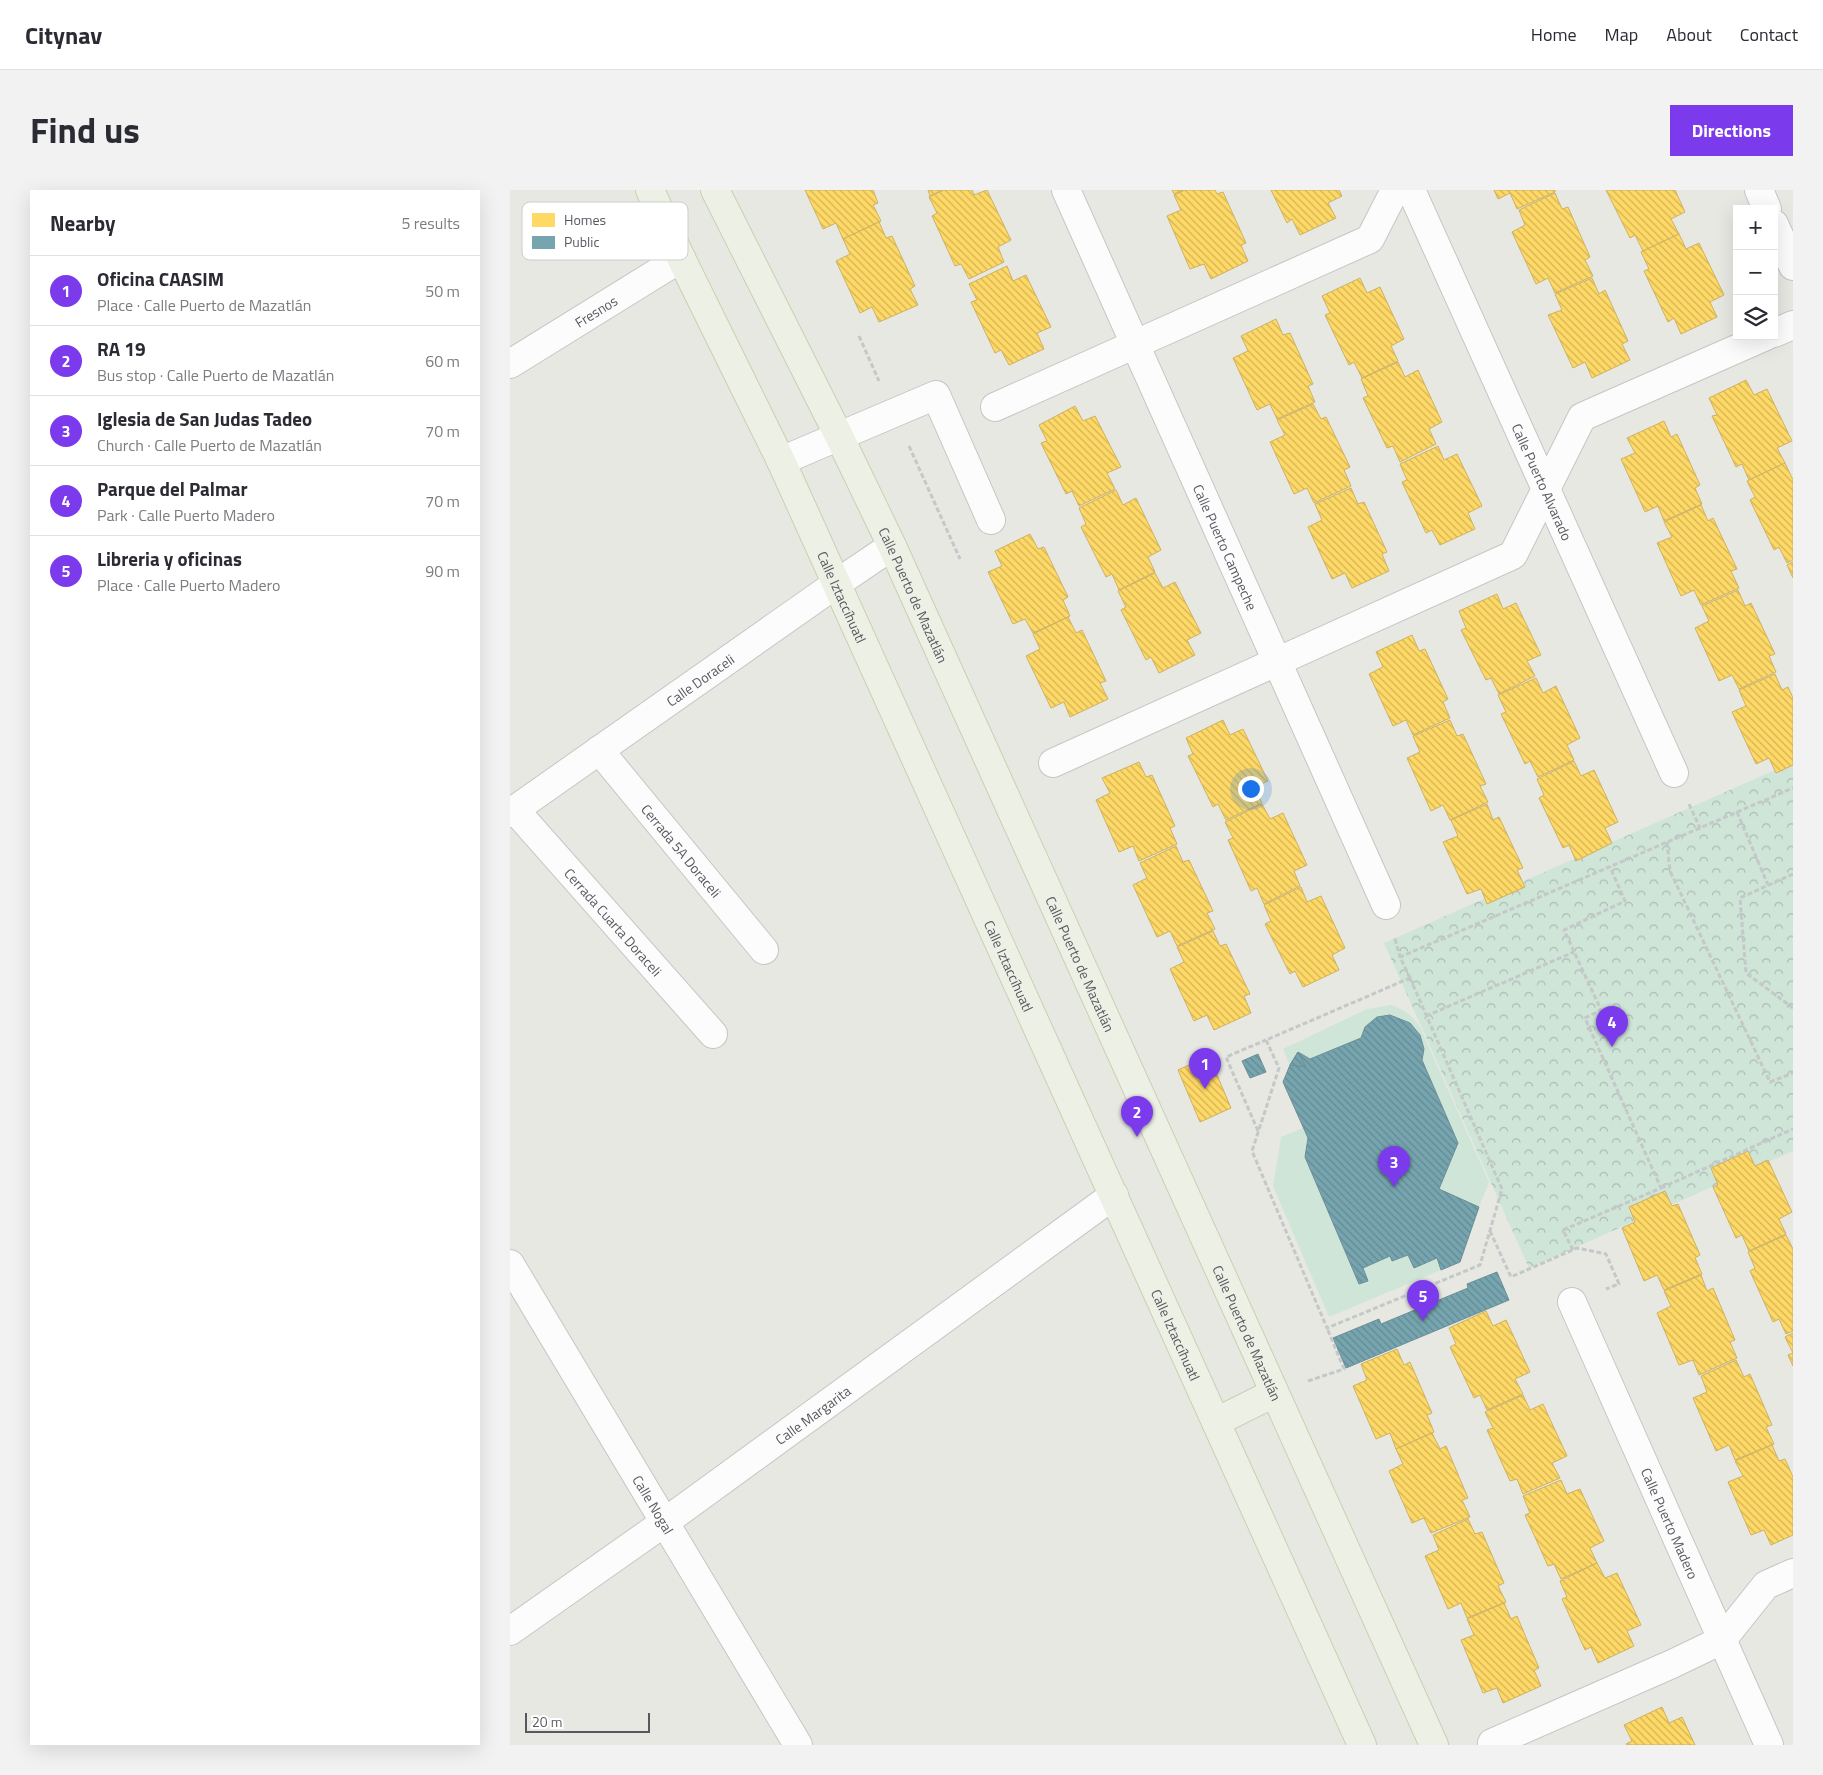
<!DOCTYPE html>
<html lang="en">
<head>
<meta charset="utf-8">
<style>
	:root { --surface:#fff; --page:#f2f2f3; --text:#2b2b33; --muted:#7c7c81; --line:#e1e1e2; --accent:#7c3aed }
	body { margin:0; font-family:"Titillium Web",sans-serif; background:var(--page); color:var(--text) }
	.controls { position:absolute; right:15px; top:15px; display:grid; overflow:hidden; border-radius:0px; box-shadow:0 5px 20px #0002 }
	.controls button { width:45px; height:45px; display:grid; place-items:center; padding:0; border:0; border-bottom:1px solid var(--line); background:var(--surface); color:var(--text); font:25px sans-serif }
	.scale { position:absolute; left:15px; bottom:12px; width:125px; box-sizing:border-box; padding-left:5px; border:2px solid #595860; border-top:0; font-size:14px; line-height:18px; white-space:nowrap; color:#595860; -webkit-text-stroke:4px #fff; paint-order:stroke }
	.you { position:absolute; left:740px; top:598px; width:18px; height:18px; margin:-12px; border:4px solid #fff; border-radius:50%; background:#1a73e8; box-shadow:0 0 0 8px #1a73e833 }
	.badge { display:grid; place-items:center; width:32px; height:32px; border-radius:50%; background:var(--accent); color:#fff; font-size:16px; font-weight:700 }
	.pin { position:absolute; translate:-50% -41px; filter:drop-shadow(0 1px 2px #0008) }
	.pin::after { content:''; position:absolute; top:26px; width:18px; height:15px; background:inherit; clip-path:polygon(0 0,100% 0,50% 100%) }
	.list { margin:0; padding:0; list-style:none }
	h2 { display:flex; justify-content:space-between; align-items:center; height:65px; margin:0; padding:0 20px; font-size:21px }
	h2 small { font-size:16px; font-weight:400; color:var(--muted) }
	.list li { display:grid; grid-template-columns:32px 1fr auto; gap:15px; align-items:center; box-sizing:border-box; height:70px; padding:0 20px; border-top:1px solid var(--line) }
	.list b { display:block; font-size:19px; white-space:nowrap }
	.list p { margin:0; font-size:16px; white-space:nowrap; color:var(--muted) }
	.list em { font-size:16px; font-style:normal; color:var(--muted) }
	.icon { flex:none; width:28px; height:28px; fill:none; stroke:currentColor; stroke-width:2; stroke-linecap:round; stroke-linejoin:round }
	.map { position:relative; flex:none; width:1283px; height:1555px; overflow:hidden; border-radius:0px }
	header { display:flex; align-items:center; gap:30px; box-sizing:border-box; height:70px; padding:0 25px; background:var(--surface); border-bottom:1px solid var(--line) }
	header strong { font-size:24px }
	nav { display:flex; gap:28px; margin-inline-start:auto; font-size:18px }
	.intro { display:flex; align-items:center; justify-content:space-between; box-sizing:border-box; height:120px; padding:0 30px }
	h1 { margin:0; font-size:35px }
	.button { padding:12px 22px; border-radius:0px; background:var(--accent); color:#fff; font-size:18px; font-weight:700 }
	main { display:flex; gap:30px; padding:0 30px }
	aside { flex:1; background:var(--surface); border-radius:0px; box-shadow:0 5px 20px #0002 }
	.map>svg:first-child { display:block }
</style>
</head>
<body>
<header>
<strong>Citynav</strong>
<nav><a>Home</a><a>Map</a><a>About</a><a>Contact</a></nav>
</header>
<div class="intro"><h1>Find us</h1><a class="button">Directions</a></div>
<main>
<aside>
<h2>Nearby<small>5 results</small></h2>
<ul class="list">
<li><span class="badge">1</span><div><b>Oficina CAASIM</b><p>Place · Calle Puerto de Mazatlán</p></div><em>50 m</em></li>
<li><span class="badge">2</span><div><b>RA 19</b><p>Bus stop · Calle Puerto de Mazatlán</p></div><em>60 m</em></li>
<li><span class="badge">3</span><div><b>Iglesia de San Judas Tadeo</b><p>Church · Calle Puerto de Mazatlán</p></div><em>70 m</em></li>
<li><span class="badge">4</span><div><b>Parque del Palmar</b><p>Park · Calle Puerto Madero</p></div><em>70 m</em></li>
<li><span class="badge">5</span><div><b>Libreria y oficinas</b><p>Place · Calle Puerto Madero</p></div><em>90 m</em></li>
</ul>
</aside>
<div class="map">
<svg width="1283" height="1555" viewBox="0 0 1283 1555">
	<defs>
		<pattern id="forest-crowns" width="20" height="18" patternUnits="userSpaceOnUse" patternTransform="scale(1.25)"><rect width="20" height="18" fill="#cfe5d8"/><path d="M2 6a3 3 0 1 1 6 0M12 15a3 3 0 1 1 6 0" fill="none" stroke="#abbcb3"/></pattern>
		<pattern id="homes-back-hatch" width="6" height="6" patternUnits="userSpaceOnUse" patternTransform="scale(1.25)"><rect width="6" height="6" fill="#ffd966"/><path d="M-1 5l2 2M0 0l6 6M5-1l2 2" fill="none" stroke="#d1b357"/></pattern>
		<pattern id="public-back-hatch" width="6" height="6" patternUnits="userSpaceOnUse" patternTransform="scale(1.25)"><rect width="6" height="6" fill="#76a5af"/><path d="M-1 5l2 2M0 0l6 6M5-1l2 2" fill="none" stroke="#648992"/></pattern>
	</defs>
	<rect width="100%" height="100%" fill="#e7e8e2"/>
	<g fill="#cfe5d8">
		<path d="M881,815C894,819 903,826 910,837L979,992L969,1017L929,999L948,953L912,870L914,859L900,833L889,828L880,825L867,827L855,837L851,848L800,869L788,862L780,875L773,859L857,819Z"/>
		<polygon points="793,938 798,948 795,967 849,1094 858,1091 853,1078 880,1066 882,1071 898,1065 904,1078 927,1068 931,1080 819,1127 763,996 771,947"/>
	</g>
	<polygon fill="url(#forest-crowns)" points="1283,572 1283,961 1019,1078 874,753"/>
	<g fill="url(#homes-back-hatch)" stroke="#cdb264">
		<polygon points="295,0 363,0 368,13 363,15 371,31 333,49 326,33 313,39"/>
		<polygon points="418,0 432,0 420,6"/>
		<polygon points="434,0 462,0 464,5 477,0 501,50 488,57 494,72 459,89 451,74 445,76 422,26 427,23 419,7"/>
		<polygon points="662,0 673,0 664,4"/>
		<polygon points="675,0 705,0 707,4 713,2 736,53 731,55 738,71 701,89 694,74 680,79 657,26 671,20 664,5"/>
		<polygon points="761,0 829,0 832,6 818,13 826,28 790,45 782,29 777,33"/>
		<polygon points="984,0 1045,0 1045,2 1007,19 1000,3 988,9"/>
		<polygon points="1096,0 1165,0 1175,22 1161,29 1169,44 1133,61 1125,45 1120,48"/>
		<polygon points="1045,3 1052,19 1058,17 1080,67 1075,70 1083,86 1045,103 1038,88 1026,94 1002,42 1015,35 1009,20"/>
		<polygon points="369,32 376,48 382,46 405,96 400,99 408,115 369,132 362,117 350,123 326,71 340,64 333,49"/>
		<polygon points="1169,44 1176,59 1189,53 1214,105 1200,112 1207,127 1171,144 1164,128 1158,132 1134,81 1139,79 1131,62"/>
		<polygon points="497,76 503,91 516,85 541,137 527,143 534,159 499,175 491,160 485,163 461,112 467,110 459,94"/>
		<polygon points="850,88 857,103 870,97 894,149 881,156 888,171 852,188 844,172 839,175 815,125 820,123 812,106"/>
		<polygon points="1082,88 1089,104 1095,100 1118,151 1112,154 1120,170 1082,188 1075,172 1063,178 1038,125 1052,120 1045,104"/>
		<polygon points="766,129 773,145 780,143 803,194 798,196 805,212 767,229 760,214 747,220 723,168 738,161 731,146"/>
		<polygon points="888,172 895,187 908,180 932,232 919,239 926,254 890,272 883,256 877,258 853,208 858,206 851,189"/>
		<polygon points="1236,190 1244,205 1257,199 1282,251 1267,258 1275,273 1239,290 1232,274 1226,277 1202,226 1207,225 1199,208"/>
		<polygon points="803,214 811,229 816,227 840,277 834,280 841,296 804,313 797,298 784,304 760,252 775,245 767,230"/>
		<polygon points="565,216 573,231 585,226 611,277 597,283 605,299 569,316 562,301 556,304 531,253 537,251 529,235"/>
		<polygon points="1154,231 1161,247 1167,244 1190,295 1185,298 1192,314 1154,331 1148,316 1135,322 1111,269 1125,263 1117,248"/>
		<polygon points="928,256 934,270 947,264 972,316 958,323 965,339 930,355 922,340 916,343 892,292 897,290 890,274"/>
		<polygon points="1275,273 1282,288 1283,288 1283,370 1277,373 1269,357 1264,360 1240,310 1245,307 1237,291"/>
		<polygon points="841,298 848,314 854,312 877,362 872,364 879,381 842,398 835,383 822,389 798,337 812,330 805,314"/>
		<polygon points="606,300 613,315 626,308 651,360 638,367 645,382 609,400 602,384 596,387 571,337 576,334 569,318"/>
		<polygon points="1191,315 1198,331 1203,328 1227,379 1221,381 1229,398 1191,415 1184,400 1171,406 1147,353 1162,347 1154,332"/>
		<polygon points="520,344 528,359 534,357 558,407 553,410 560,426 523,443 515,429 503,434 478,382 492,376 485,361"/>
		<polygon points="1283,372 1283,388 1277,375"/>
		<polygon points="645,383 653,398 665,392 691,443 677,450 685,465 649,483 641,467 636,470 611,420 616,417 608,401"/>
		<polygon points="1228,400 1235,416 1241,413 1265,464 1259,466 1266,482 1229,499 1222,485 1209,491 1185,438 1199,431 1192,416"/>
		<polygon points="987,404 993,419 1006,413 1031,465 1017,471 1025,486 989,504 981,488 976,490 951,440 956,438 949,421"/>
		<polygon points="558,427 566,443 572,440 596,491 590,493 598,509 560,527 554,512 541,518 516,466 530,459 523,444"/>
		<polygon points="902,445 909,461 915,459 938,509 933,512 940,528 903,545 896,530 883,536 859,484 873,477 866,462"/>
		<polygon points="1265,484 1272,500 1278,497 1283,508 1283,575 1266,583 1259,568 1246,574 1222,522 1236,516 1229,500"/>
		<polygon points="1026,488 1033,503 1046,496 1070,548 1057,555 1064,570 1028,587 1020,571 1015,574 991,524 996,522 988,505"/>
		<polygon points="713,530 720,545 733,539 758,591 744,597 752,613 716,630 708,614 703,617 678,566 683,564 676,548"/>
		<polygon points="940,530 947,546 953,544 976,594 970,596 978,612 940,630 933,615 921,621 897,568 910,562 903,546"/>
		<polygon points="1064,571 1071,586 1084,580 1108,632 1095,638 1102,653 1066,671 1059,655 1053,658 1029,608 1034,605 1027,589"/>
		<polygon points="629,572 636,587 642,585 665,636 660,638 667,654 629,671 623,656 609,662 586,610 600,603 592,588"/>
		<polygon points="752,614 760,629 773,623 797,675 784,681 790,696 754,714 747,698 741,701 718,650 723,648 715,632"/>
		<polygon points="977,614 983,630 989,627 1013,678 1007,680 1015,697 977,714 971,699 957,704 933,652 948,646 941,630"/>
		<polygon points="666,656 673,672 679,670 703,721 697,723 705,739 667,756 660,741 647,747 623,695 637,688 630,673"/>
		<polygon points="791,697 797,712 811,706 835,758 822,765 829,780 793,797 785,781 780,784 755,734 761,731 754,715"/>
		<polygon points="703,741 710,756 716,754 740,804 734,806 741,823 704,840 697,825 684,831 660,779 674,772 667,757"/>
		<polygon points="699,866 721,918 690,932 668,880"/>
		<polygon points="1238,961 1245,976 1258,970 1282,1022 1269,1029 1276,1044 1239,1061 1232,1045 1226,1048 1203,997 1208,995 1201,978"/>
		<polygon points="1155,1001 1162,1016 1168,1014 1190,1065 1185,1068 1192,1084 1154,1100 1147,1085 1134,1091 1112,1038 1125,1032 1119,1017"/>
		<polygon points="1276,1045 1283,1059 1283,1141 1276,1144 1269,1129 1263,1132 1240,1081 1245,1078 1238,1062"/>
		<polygon points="1191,1085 1197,1101 1203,1098 1225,1150 1220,1152 1227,1168 1189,1185 1183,1170 1169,1175 1147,1123 1161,1116 1154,1101"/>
		<polygon points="976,1121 983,1136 996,1130 1020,1182 1005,1189 1013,1204 977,1220 970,1205 964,1208 940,1157 946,1154 939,1138"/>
		<polygon points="1283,1143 1283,1176 1278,1165 1283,1163 1275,1147"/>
		<polygon points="887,1159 894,1175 900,1172 922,1223 917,1225 924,1242 886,1259 880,1243 866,1249 843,1196 857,1190 851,1174"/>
		<polygon points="1226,1170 1234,1187 1240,1184 1262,1235 1256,1237 1264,1254 1225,1270 1219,1255 1206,1261 1183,1208 1197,1202 1191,1186"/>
		<polygon points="1013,1205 1020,1220 1033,1214 1057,1266 1042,1273 1050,1288 1013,1304 1007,1289 1000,1291 977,1240 983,1238 975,1222"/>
		<polygon points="922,1243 930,1259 936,1256 958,1308 952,1310 960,1327 921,1343 914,1328 902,1333 879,1281 893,1274 886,1259"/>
		<polygon points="1262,1255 1269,1271 1275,1269 1283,1287 1283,1345 1261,1355 1254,1340 1241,1345 1218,1292 1233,1286 1225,1271"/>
		<polygon points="1051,1290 1057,1304 1070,1299 1094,1351 1080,1358 1087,1373 1051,1389 1044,1374 1038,1376 1015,1325 1020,1323 1013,1306"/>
		<polygon points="958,1329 965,1344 972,1342 978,1356 994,1393 988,1396 996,1412 957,1428 951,1413 938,1419 915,1366 929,1360 923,1345"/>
		<polygon points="1087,1373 1095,1388 1107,1383 1131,1435 1117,1441 1124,1456 1088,1473 1081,1457 1075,1460 1052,1409 1057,1407 1050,1391"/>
		<polygon points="994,1413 1001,1429 1007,1426 1029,1478 1024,1480 1031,1496 993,1513 987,1498 973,1503 951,1450 964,1445 957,1429"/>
		<polygon points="1152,1517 1159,1533 1172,1527 1185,1555 1117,1555 1116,1554 1122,1551 1114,1535"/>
	</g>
	<g fill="url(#public-back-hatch)" stroke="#6d8e97">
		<polygon points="880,825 900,833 910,845 914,859 912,870 948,953 929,999 969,1017 950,1072 931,1080 927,1068 904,1078 898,1065 882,1071 880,1066 853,1078 858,1091 849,1094 795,967 798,948 773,892 780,875 788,862 800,869 851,848 855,837 867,827"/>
		<polygon points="788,862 796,877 780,875"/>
		<polygon points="748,864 756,882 740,888 732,871"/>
		<polygon points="987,1082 999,1110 836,1178 823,1148 869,1129 871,1134 958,1098 957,1094"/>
	</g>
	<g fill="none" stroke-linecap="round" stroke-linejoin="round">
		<g stroke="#c6c6c6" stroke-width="30">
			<g id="minor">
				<path id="s1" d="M556,0L876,715"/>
				<path id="s2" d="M901,0L1164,583"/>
				<polyline points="1249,0 1257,19"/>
				<polyline points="1264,34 1283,76"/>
				<polyline points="1264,143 1283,135"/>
				<path id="s3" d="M0,174L171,68"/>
				<polyline points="485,217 860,49 885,0"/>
				<polyline points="271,271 426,205 481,330"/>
				<path id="s4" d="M89,560L254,760"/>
				<polyline points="543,573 1003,365 1072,227 1256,146"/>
				<path id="s5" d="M5,620L203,844"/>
				<path id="s6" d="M0,623L326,394L382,356"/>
				<path id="s7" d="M0,1074L288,1555"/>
				<path id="s8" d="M1062,1112L1259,1555"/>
				<path id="s9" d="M0,1441L155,1332L604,1005"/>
				<polyline points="982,1553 1162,1474 1212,1450 1256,1395 1283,1383"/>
			</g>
		</g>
		<g stroke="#c9d0b0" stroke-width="30">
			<g id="major">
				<path id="s10" d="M140,0L171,68L271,271L852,1555"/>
				<path id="s11" d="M205,0L329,246L382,356L924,1555"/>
				<polyline points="706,1232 764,1203"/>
			</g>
		</g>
		<g stroke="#c4c8c8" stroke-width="3" stroke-dasharray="5 2.5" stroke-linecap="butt">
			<polyline points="349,146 369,191"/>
			<polyline points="399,256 450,369"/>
			<polyline points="1179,614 1190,638"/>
			<polyline points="1227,622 1258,695"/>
			<polyline points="1157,652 1160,681 1260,892 1283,883"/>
			<polyline points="1283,684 1230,708 1236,783 1283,818"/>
			<polyline points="885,749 890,767"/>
			<polygon points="900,788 992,999 970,1075 817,1138 742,961 769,878 756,850"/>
			<polyline points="900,788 890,767 1283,598"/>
			<polyline points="916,826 1064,762"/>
			<polyline points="748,941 716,867 756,850"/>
			<polyline points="1151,998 1283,939"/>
			<polyline points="980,1041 1001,1087 1067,1058 1096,1064 1109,1094 1096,1099"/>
			<polyline points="1063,1060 1053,1040 1151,998 1075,828 1091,820 1054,740 1115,711 1100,677"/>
			<polyline points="798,1191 834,1179 817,1138"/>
		</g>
		<use href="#minor" stroke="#fbfcfb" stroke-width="28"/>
		<use href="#major" stroke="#edf0e5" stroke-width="28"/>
	</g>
	<g text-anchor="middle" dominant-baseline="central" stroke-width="5" stroke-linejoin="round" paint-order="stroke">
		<g font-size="14" fill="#595860" stroke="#fff">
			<text stroke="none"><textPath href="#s3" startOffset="101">Fresnos</textPath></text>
			<text stroke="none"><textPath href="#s2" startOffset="320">Calle Puerto Alvarado</textPath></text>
			<text stroke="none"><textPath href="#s1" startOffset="391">Calle Puerto Campeche</textPath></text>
			<text stroke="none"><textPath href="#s11" startOffset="451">Calle Puerto de Mazatlán</textPath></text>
			<text stroke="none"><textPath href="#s10" startOffset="450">Calle Iztaccíhuatl</textPath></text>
			<text stroke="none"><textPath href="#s6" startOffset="232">Calle Doraceli</textPath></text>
			<text stroke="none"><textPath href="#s4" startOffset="130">Cerrada 5A Doraceli</textPath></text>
			<text stroke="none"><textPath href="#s5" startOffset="149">Cerrada Cuarta Doraceli</textPath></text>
			<text stroke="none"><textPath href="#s11" startOffset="856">Calle Puerto de Mazatlán</textPath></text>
			<text stroke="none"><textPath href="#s10" startOffset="855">Calle Iztaccíhuatl</textPath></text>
			<text stroke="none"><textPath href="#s11" startOffset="1261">Calle Puerto de Mazatlán</textPath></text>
			<text stroke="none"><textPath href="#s10" startOffset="1260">Calle Iztaccíhuatl</textPath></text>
			<text stroke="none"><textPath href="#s9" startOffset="372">Calle Margarita</textPath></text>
			<text stroke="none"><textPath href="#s7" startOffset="280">Calle Nogal</textPath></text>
			<text stroke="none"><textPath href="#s8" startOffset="242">Calle Puerto Madero</textPath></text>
		</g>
	</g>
	<rect x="12" y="12" width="166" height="58" rx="8" fill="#fff" stroke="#cdcdcf" stroke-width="1"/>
	<rect x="22" y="23" width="23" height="14" fill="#ffd966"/>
	<rect x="22" y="46" width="23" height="13" fill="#76a5af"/>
	<g font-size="14" fill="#595860">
		<text x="54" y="35">Homes</text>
		<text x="54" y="57">Public</text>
	</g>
</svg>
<div class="controls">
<button>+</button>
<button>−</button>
<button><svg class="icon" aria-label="layers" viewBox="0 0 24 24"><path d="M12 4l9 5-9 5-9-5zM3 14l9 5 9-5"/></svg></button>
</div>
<div class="scale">20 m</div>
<div class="you"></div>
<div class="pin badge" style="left:695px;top:899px">1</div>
<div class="pin badge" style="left:627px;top:947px">2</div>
<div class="pin badge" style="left:884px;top:997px">3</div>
<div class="pin badge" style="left:1102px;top:857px">4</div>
<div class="pin badge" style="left:913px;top:1131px">5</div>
</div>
</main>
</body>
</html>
